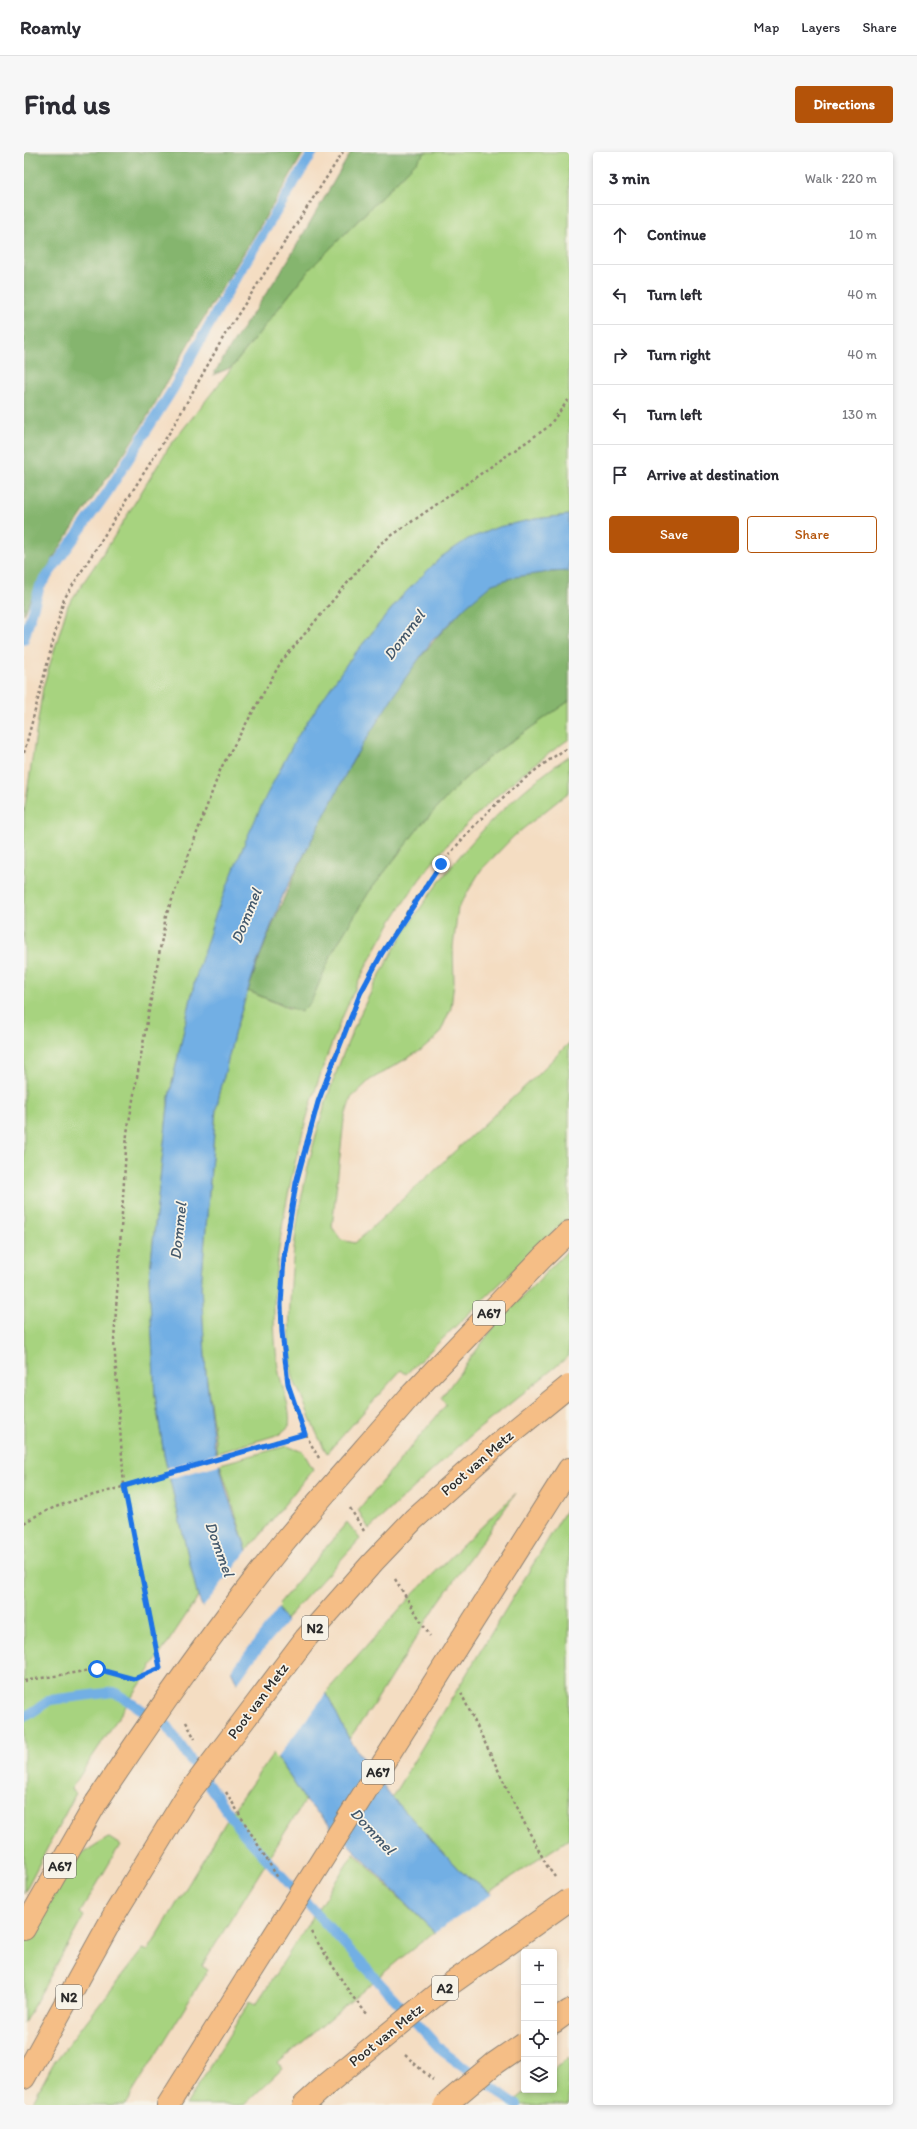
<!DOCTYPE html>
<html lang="en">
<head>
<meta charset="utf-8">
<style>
	:root { --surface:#fff; --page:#f7f7f7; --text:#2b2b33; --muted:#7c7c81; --line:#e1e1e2; --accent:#b45309 }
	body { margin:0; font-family:Itim,sans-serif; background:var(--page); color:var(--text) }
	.controls { position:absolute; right:12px; bottom:12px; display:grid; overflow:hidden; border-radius:4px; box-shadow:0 2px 6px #0003 }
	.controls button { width:36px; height:36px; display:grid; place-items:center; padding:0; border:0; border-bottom:1px solid var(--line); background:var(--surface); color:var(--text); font:20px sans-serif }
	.stop { position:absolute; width:12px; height:12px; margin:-9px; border:3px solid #1a73e8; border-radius:50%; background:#fff }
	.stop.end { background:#1a73e8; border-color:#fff; box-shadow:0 1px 4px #0008 }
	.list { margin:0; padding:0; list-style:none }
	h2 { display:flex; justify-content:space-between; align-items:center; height:52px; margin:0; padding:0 16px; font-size:17px }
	h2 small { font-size:13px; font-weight:400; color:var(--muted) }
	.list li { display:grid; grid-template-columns:26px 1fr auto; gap:12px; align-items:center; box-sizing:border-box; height:60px; padding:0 16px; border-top:1px solid var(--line) }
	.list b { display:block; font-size:15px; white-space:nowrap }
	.list em { font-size:13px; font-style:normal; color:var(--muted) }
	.actions { display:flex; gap:8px; padding:12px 16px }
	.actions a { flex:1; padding:9px 0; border:1px solid var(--accent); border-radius:4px; text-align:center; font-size:14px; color:var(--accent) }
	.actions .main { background:var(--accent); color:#fff }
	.icon { flex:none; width:22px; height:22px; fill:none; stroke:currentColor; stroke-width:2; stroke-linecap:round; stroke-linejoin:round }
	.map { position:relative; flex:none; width:545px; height:1953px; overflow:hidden; border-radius:4px }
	header { display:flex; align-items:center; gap:24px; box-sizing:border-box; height:56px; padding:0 20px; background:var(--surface); border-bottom:1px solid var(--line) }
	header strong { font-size:19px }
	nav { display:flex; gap:22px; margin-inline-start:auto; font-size:14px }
	.intro { display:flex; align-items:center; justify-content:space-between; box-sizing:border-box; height:96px; padding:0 24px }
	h1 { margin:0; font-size:28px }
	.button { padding:10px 18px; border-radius:4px; background:var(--accent); color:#fff; font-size:14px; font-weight:700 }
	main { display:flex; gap:24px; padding:0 24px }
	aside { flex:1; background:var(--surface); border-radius:4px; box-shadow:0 2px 6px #0003 }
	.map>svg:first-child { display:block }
</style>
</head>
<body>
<header>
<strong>Roamly</strong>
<nav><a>Map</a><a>Layers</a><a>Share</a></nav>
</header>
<div class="intro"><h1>Find us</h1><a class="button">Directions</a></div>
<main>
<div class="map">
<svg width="545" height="1953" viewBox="0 0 545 1953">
	<rect width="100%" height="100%" fill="#f7f3e8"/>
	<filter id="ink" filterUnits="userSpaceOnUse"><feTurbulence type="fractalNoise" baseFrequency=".025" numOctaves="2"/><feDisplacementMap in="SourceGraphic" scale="8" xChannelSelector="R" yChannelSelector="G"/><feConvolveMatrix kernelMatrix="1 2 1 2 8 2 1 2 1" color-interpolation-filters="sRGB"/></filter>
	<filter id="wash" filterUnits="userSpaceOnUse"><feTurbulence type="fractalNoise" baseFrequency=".012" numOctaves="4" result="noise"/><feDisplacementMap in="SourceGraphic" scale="16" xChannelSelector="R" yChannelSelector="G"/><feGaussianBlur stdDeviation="0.9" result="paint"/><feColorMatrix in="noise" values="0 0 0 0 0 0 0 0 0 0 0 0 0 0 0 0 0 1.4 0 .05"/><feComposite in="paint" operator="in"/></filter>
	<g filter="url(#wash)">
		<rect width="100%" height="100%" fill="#f4ddc2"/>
		<g fill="#a7d37f" stroke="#697f55">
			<polygon points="402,0 545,0 545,363 511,367 417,405 378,444 324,510 171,828 145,945 125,1127 131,1244 140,1303 174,1445 47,1637 52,1641 0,1741 0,661 19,535 44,453 88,388 145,295 285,118"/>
			<path d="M545,549V587C505,615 468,646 434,681C327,795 266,977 251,1130C249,1158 250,1188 254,1216C257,1234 268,1256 265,1274L256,1282L193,1301L182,1222L177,1135L192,957L211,879L224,839L266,857L287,850L309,799L345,740L396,674L436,631L465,605Z"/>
			<path d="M545,604V640L490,684L457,718L434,756L429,795L430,830L427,856L415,883L399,897L346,928L327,946L320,968L308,1075L317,1088L331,1091L507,929L545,891V1065L382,1222L377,1218L303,1301C292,1283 285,1263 277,1243C274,1237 270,1231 269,1225C267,1219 267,1212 267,1205C264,1176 266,1147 268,1118C283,927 384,714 545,604Z"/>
			<polygon points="545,1097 545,1204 446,1284 345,1377 334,1358 422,1253 417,1246 472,1172"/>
			<polygon points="263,1294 279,1300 289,1317 223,1399 196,1312"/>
			<polygon points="492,1341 414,1451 350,1552 325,1587 302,1540 389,1442"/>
			<polygon points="545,1353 545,1687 465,1740 435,1718 368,1645"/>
			<polygon points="323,1370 336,1387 261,1468 253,1454"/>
			<polygon points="250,1600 281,1648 178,1814 184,1818 101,1953 7,1953 29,1912 119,1797 124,1799 209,1658"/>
			<polygon points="84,1685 96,1693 56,1761 60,1764 0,1871 0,1791 40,1719 56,1703"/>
			<polygon points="330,1701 410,1780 376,1807 254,1911 258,1917 220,1953 162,1953 226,1849 232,1852"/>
			<polygon points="545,1905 545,1953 485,1953 504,1938 530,1938 530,1917"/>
		</g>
		<g fill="#85b56e" stroke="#58704c">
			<path d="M0,0H280C246,59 210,117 174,175C154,208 137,243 117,275C77,339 31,392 0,462Z"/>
			<polygon points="327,0 402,0 285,118 208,215 189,223 209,191 263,110"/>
			<path d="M545,419V549L465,605L436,631L396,674L345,740L309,799L287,850L277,860L224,839C246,772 276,709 309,646C342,583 380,518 430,467C441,455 454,440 468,432C487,421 523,420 545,419Z"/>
		</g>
		<polygon fill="#72afe4" stroke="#4e6d88" points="545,363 545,419 525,420 491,425 468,432 442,454 407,490 375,535 329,608 259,743 231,816 211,879 192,957 177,1135 182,1222 190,1292 203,1341 223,1399 224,1397 253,1454 302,1540 325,1587 368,1645 435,1718 465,1740 534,1798 530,1800 500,1800 500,1857 410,1780 281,1648 250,1600 218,1542 174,1445 140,1303 131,1244 125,1127 145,945 171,828 191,764 221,690 242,644 273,585 324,510 378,444 417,405 444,387 474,375 511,367"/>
		<g fill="#f4ddc2">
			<polygon points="195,1301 198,1312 144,1327 142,1316"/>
			<polygon points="225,1396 256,1454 206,1520 177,1458"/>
			<polygon points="264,1469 304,1539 252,1607 212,1534 232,1506"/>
			<polygon points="470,1741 545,1805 545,1897 530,1885 530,1800 500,1800 500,1859 409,1782"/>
		</g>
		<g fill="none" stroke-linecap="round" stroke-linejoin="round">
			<g stroke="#72afe4" stroke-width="10">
				<polyline points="0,487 16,434 83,341 151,234 207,134 289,0"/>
				<polyline points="0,1566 26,1548 90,1540 142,1573 217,1679 418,1899 493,1953"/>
			</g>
		</g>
	</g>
	<g filter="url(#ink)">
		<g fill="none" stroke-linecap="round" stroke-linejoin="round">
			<g stroke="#908476" stroke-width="24">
				<polyline id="trunk" points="0,1926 90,1763"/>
			</g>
			<g stroke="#908476" stroke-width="24">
				<g id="motorway">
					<polyline points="387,1243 519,1105 545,1080"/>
					<polyline points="485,1412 545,1317"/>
					<polyline points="0,1777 72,1651"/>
					<polyline points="530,1870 545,1859"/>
					<polyline points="144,1953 222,1828"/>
					<polyline points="280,1953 303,1932"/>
				</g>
			</g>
			<g stroke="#908476" stroke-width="2.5" stroke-dasharray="3 3" stroke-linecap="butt">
				<polyline points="0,601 40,447 149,275 200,184 319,0"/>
				<path d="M295,1306C281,1283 269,1257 264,1231C244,1123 272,1009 309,908C323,872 338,835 358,801C403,722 466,644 545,595"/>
				<polyline points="326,1356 340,1379"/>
				<path d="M0,1371C34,1349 71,1344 108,1332C166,1315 223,1297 281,1282"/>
				<polyline points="371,1427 406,1484"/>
				<polyline points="135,1509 100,1334 90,1189 103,981 142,764 197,616 257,510 357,391 524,275 545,247"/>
				<polyline points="0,1529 73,1517 109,1527 126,1520"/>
				<polyline points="437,1541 491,1653 523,1714 531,1725"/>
				<polyline points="162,1570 171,1587"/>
				<polyline points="202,1640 254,1726"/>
				<polyline points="287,1780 328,1844 344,1863"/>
				<polyline points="381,1903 409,1928"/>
			</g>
			<use href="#trunk" stroke="#f5be86" stroke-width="22"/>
			<use href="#motorway" stroke="#f5be86" stroke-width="22"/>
			<g stroke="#908476" stroke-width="24" stroke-linecap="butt">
				<polyline id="trunk-bridge" points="90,1763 162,1645 282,1486 349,1410 390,1367 475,1291 545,1234"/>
			</g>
			<g stroke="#908476" stroke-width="24" stroke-linecap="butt">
				<g id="motorway-bridge">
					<path d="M72,1651C131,1562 193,1473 260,1390C301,1340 345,1292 387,1243"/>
					<polyline points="222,1828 485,1412"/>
					<polyline points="303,1932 418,1838 545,1748"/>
					<polyline points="421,1953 471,1911 500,1891"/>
				</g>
			</g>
			<use href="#trunk-bridge" stroke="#f5be86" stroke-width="22"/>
			<use href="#motorway-bridge" stroke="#f5be86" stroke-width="22"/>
		</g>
	</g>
	<g fill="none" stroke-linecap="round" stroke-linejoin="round" filter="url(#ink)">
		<polyline stroke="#1a73e8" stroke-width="5" points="73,1517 110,1527 136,1516 100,1334 281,1282 264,1232 258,1180 257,1152 260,1106 272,1031 294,950 336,842 358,801 417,712"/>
	</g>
	<g text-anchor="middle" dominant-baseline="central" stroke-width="3.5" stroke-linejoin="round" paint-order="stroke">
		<g fill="#f7f3e8" stroke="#686764" stroke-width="1">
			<rect x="449" y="1149" width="32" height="24" rx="3"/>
			<rect x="278" y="1464" width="26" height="24" rx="3"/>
			<rect x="338" y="1608" width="32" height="24" rx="3"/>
			<rect x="20" y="1702" width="32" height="24" rx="3"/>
			<rect x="408" y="1824" width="26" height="24" rx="3"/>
			<rect x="32" y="1833" width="26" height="24" rx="3"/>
		</g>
		<g font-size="14" font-weight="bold" fill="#2b2b2b">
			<text x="465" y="1161">A67</text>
			<text x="291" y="1476">N2</text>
			<text x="354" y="1620">A67</text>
			<text x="36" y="1714">A67</text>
			<text x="421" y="1836">A2</text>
			<text x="45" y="1845">N2</text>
		</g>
		<g font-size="15" fill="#2b2b2b" stroke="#f7f3e8">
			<text transform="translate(453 1311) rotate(-41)">Poot van Metz</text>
			<text transform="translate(234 1549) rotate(-53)">Poot van Metz</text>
			<text transform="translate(362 1883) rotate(-39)">Poot van Metz</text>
		</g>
		<g font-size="16" font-style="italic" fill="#44596c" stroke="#f7f3e8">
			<text transform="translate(380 483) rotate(-53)">Dommel</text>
			<text transform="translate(222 764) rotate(-68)">Dommel</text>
			<text transform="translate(154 1079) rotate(-84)">Dommel</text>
			<text transform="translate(196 1397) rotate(70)">Dommel</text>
			<text transform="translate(349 1679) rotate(47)">Dommel</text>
		</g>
	</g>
</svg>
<div class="controls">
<button>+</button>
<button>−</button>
<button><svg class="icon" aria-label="locate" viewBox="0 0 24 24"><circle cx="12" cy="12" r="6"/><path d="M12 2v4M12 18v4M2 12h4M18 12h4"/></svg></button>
<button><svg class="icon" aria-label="layers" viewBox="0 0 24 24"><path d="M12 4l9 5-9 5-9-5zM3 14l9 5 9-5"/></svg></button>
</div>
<div class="stop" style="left:73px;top:1517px"></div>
<div class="stop end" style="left:417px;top:712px"></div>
</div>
<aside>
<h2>3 min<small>Walk · 220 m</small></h2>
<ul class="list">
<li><svg class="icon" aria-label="ahead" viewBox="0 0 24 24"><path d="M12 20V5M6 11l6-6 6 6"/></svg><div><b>Continue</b></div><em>10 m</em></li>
<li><svg class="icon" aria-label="left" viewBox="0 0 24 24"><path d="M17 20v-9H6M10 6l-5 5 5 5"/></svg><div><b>Turn left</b></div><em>40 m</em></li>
<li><svg class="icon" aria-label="right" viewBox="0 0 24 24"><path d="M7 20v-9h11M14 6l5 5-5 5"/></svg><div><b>Turn right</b></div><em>40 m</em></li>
<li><svg class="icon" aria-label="left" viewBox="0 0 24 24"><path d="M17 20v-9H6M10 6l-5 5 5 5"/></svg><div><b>Turn left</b></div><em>130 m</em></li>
<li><svg class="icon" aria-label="arrive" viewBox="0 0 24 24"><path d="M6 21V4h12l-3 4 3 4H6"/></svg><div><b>Arrive at destination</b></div></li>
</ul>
<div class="actions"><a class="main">Save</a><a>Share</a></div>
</aside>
</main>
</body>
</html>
